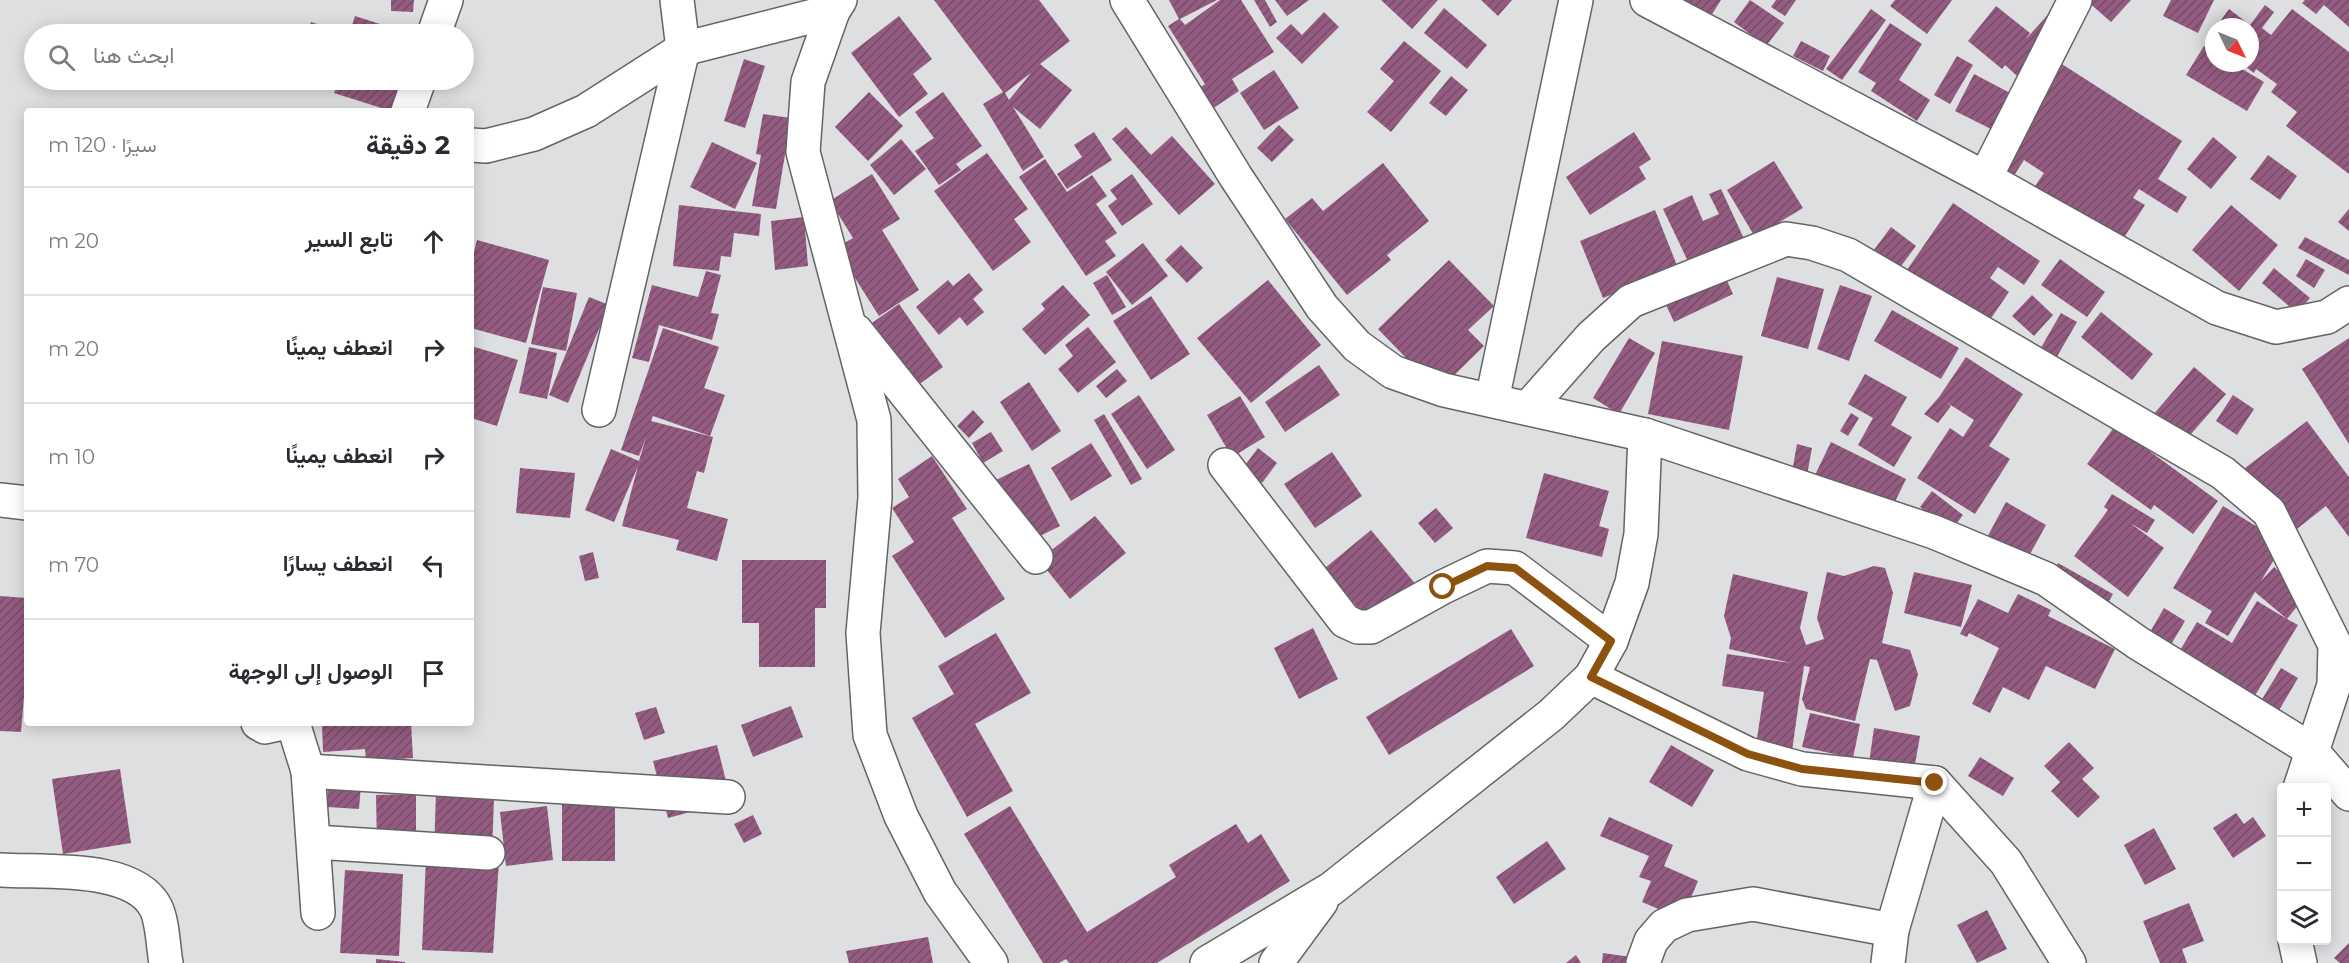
<!DOCTYPE html>
<html lang="ar">
<head>
<meta charset="utf-8">
<style>
	:root { --surface:#fff; --page:#f7f7f7; --text:#2b2b33; --muted:#7c7c81; --line:#e1e1e2 }
	body { margin:0; font-family:Montserrat,Vazirmatn,sans-serif; background:var(--page); color:var(--text); direction:rtl }
	.controls { position:absolute; right:18px; bottom:18px; display:grid; overflow:hidden; border-radius:6px; box-shadow:0 3px 15px #0003 }
	.controls button { width:54px; height:54px; display:grid; place-items:center; padding:0; border:0; border-bottom:2px solid var(--line); background:var(--surface); color:var(--text); font:30px sans-serif }
	.compass { position:absolute; left:2205px; top:18px; width:54px; height:54px; border-radius:50%; background:var(--surface); box-shadow:0 3px 15px #0003; rotate:133deg }
	.stop { position:absolute; width:18px; height:18px; margin:-14px; border:4px solid #8e5210; border-radius:50%; background:#fff }
	.stop.end { background:#8e5210; border-color:#fff; box-shadow:0 2px 6px #0008 }
	.list { margin:0; padding:0; list-style:none }
	h2 { display:flex; justify-content:space-between; align-items:center; height:78px; margin:0; padding:0 24px; font-size:26px }
	h2 small { font-size:20px; font-weight:400; color:var(--muted) }
	.list li { display:grid; grid-template-columns:39px 1fr auto; gap:18px; align-items:center; box-sizing:border-box; height:108px; padding:0 24px; border-top:2px solid var(--line) }
	.list b { display:block; font-size:22px; white-space:nowrap }
	.list em { font-size:20px; font-style:normal; color:var(--muted) }
	.icon { flex:none; width:33px; height:33px; fill:none; stroke:currentColor; stroke-width:2; stroke-linecap:round; stroke-linejoin:round }
	.map { position:relative; flex:none; width:2349px; height:963px; overflow:hidden; direction:ltr }
	.search { position:absolute; background:var(--surface); box-shadow:0 3px 15px #0003; left:24px; top:24px; width:450px; height:66px; display:flex; align-items:center; gap:15px; box-sizing:border-box; padding:0 21px; border-radius:33px; color:var(--muted); font-size:22px }
	.panel { position:absolute; background:var(--surface); box-shadow:0 3px 15px #0003; left:24px; top:108px; width:450px; height:618px; border-radius:6px; direction:rtl }
	.map>svg:first-child { display:block }
</style>
</head>
<body>
<div class="map">
<svg width="2349" height="963" viewBox="0 0 2349 963">
	<defs>
		<pattern id="building-hatch" width="6" height="6" patternUnits="userSpaceOnUse" patternTransform="scale(1.5)"><rect width="6" height="6" fill="#945c80"/><path d="M-1 1l2-2M0 6l6-6M5 7l2-2" fill="none" stroke="#784b68"/></pattern>
	</defs>
	<rect width="100%" height="100%" fill="#dedfe1"/>
	<g fill="url(#building-hatch)" fill-rule="evenodd">
		<polygon points="391,0 414,0 413,12 391,11"/>
		<path d="M934,0H1039L1070,41L1040,64L1072,90L1040,129L1013,107L1044,157L1023,171L983,104L1003,92ZM1031,73L1009,100L1005,93Z"/>
		<polygon points="1169,0 1217,0 1180,19 1185,25 1220,0 1241,0 1274,52 1232,79 1239,91 1203,115 1190,95 1205,84 1168,26 1179,19"/>
		<polygon points="1254,0 1265,0 1277,22 1270,27"/>
		<polygon points="1275,0 1309,0 1287,16"/>
		<polygon points="1381,0 1438,0 1412,29"/>
		<polygon points="1481,0 1512,0 1498,16"/>
		<polygon points="1685,0 1721,0 1709,19 1682,4"/>
		<polygon points="1750,0 1784,23 1766,46 1734,22"/>
		<polygon points="1776,0 1796,0 1785,16 1771,7"/>
		<polygon points="1895,0 1952,0 1927,34 1890,6"/>
		<polygon points="2086,0 2131,0 2111,22"/>
		<polygon points="2171,0 2214,0 2198,33 2163,16"/>
		<polygon points="2305,0 2349,0 2349,27 2324,5 2316,14 2302,3"/>
		<polygon points="2265,5 2274,12 2262,28 2271,35 2292,9 2349,52 2349,174 2286,126 2297,112 2271,92 2277,84 2256,69 2254,73 2241,63 2250,63 2250,27 2216,27 2229,9 2250,25"/>
		<polygon points="1996,6 2030,33 2026,39 2052,10 2026,84 2005,65 2002,69 1968,41"/>
		<polygon points="1444,8 1487,45 1467,69 1424,33"/>
		<polygon points="1871,9 1886,20 1842,80 1826,69"/>
		<polygon points="1324,12 1339,27 1302,64 1276,38 1291,24 1302,35"/>
		<polygon points="355,16 411,34 349,34"/>
		<polygon points="899,16 932,59 913,74 928,94 899,117 851,53"/>
		<polygon points="311,22 348,34 307,34"/>
		<polygon points="1890,23 1922,44 1899,80 1930,100 1917,121 1871,91 1876,83 1858,72"/>
		<polygon points="1404,41 1441,71 1391,132 1367,112 1394,81 1380,69"/>
		<polygon points="1801,41 1830,56 1823,71 1793,56"/>
		<polygon points="2204,46 2214,52 2214,63 2232,63 2264,82 2247,111 2186,75"/>
		<polygon points="1957,56 1973,65 1950,104 1934,95"/>
		<polygon points="744,59 765,66 745,128 724,121"/>
		<polygon points="2054,59 2182,141 2158,179 2187,197 2177,213 2139,189 2133,198 2145,205 2116,250 2029,195 2044,173 2024,160 2008,185 1994,177"/>
		<polygon points="1274,70 1299,108 1264,130 1240,93"/>
		<polygon points="1974,74 2012,94 1993,130 1955,111"/>
		<polygon points="1451,76 1468,90 1446,116 1429,103"/>
		<polygon points="339,80 410,80 400,111 391,111 334,93"/>
		<polygon points="869,92 903,126 868,161 835,127"/>
		<polygon points="943,92 982,146 956,164 961,170 939,185 915,151 934,138 915,112"/>
		<polygon points="763,114 791,118 776,209 752,206 761,155 756,154"/>
		<polygon points="1279,125 1294,140 1272,162 1257,148"/>
		<polygon points="1126,127 1151,155 1172,136 1215,184 1179,215 1112,139"/>
		<polygon points="1094,132 1112,160 1067,189 1057,174 1082,157 1074,145"/>
		<polygon points="1634,132 1651,159 1639,167 1646,179 1590,215 1566,177"/>
		<polygon points="2213,137 2237,157 2211,189 2187,169"/>
		<polygon points="901,139 926,169 894,195 870,165"/>
		<polygon points="712,142 757,163 735,209 690,187"/>
		<polygon points="987,153 1028,209 1014,219 1031,242 993,271 934,191"/>
		<polygon points="2268,155 2297,176 2280,200 2250,179"/>
		<polygon points="1045,159 1067,192 1092,175 1107,196 1096,204 1117,233 1105,241 1116,256 1086,276 1019,177"/>
		<polygon points="1774,161 1803,208 1755,237 1727,190"/>
		<polygon points="1383,163 1429,221 1387,255 1391,260 1347,295 1285,219 1312,198 1323,211"/>
		<polygon points="872,174 900,219 882,230 919,290 879,316 836,248 853,238 830,201"/>
		<polygon points="1132,174 1153,204 1122,226 1108,206 1117,199 1110,190"/>
		<polygon points="1721,189 1753,258 1723,272 1733,294 1674,322 1660,292 1695,276 1663,209 1692,195 1703,221 1719,214 1709,194"/>
		<polygon points="1953,203 2040,261 2024,285 1998,267 1990,278 2009,292 1981,333 1898,283"/>
		<polygon points="679,205 761,214 759,236 734,233 731,257 721,256 719,271 673,266"/>
		<polygon points="2231,205 2278,245 2239,291 2192,250"/>
		<polygon points="2349,209 2349,231 2338,222"/>
		<polygon points="1655,210 1678,268 1603,298 1580,241"/>
		<polygon points="804,217 808,266 775,270 771,221"/>
		<polygon points="1891,227 1916,246 1890,281 1865,262"/>
		<polygon points="2305,237 2349,260 2349,275 2298,248"/>
		<polygon points="477,240 549,260 526,343 471,328 471,263"/>
		<polygon points="1143,243 1168,276 1132,305 1106,272"/>
		<polygon points="1181,245 1203,268 1187,283 1165,260"/>
		<polygon points="2060,259 2105,292 2087,317 2041,285"/>
		<polygon points="2306,259 2325,270 2314,288 2296,276"/>
		<polygon points="1449,260 1494,306 1468,330 1484,346 1438,391 1378,329"/>
		<polygon points="2274,268 2310,298 2297,313 2262,283"/>
		<polygon points="706,271 721,275 711,313 719,314 712,340 659,325 649,362 632,358 652,285 698,297"/>
		<polygon points="969,273 983,290 973,299 984,312 967,326 960,317 939,335 916,307 948,280 953,286"/>
		<polygon points="1107,275 1126,307 1112,315 1093,283"/>
		<polygon points="1777,277 1824,289 1808,349 1761,336"/>
		<polygon points="1268,280 1321,345 1251,403 1197,338"/>
		<polygon points="1063,285 1090,315 1045,355 1022,329 1045,309 1041,304"/>
		<polygon points="1840,285 1872,296 1849,361 1817,349"/>
		<polygon points="543,287 577,293 566,351 531,344"/>
		<polygon points="2032,295 2053,315 2034,336 2012,316"/>
		<polygon points="1151,296 1190,354 1151,380 1113,321"/>
		<polygon points="589,297 609,305 568,403 549,395"/>
		<polygon points="899,304 943,367 914,388 869,325"/>
		<polygon points="1892,310 1959,348 1941,379 1874,341"/>
		<polygon points="2101,312 2153,354 2132,380 2081,337"/>
		<polygon points="2061,313 2077,322 2051,367 2035,358"/>
		<polygon points="1088,327 1116,362 1078,393 1058,369 1073,356 1065,345"/>
		<polygon points="663,328 719,347 704,388 725,395 710,436 653,416 651,421 713,437 704,473 697,471 687,508 728,519 717,561 676,550 679,540 622,526 638,466 614,522 585,510 611,449 639,461 646,437 639,456 621,450"/>
		<polygon points="1629,338 1655,353 1619,414 1593,398"/>
		<polygon points="2349,338 2349,444 2302,369"/>
		<polygon points="1662,341 1743,356 1729,430 1648,414"/>
		<polygon points="471,346 518,360 497,426 471,418"/>
		<polygon points="529,347 557,353 547,399 519,393"/>
		<polygon points="1966,357 2023,394 1989,446 2010,459 1975,514 1917,478 1950,428 1963,437 1974,420 1946,402 1951,406 1938,423 1924,414 1939,397"/>
		<polygon points="1319,365 1340,395 1285,432 1265,402"/>
		<polygon points="2194,367 2226,394 2184,442 2153,415"/>
		<polygon points="1117,369 1127,381 1106,398 1096,386"/>
		<polygon points="1865,374 1907,397 1891,425 1912,437 1894,467 1858,445 1873,418 1848,404"/>
		<polygon points="1029,382 1061,431 1032,451 1000,402"/>
		<polygon points="1139,395 1175,450 1147,469 1111,414"/>
		<polygon points="2233,395 2254,409 2237,435 2216,421"/>
		<polygon points="1240,396 1265,437 1232,457 1207,415"/>
		<polygon points="973,410 984,422 969,438 957,426"/>
		<polygon points="1851,413 1859,418 1848,436 1840,431"/>
		<polygon points="1104,414 1142,479 1131,485 1094,420"/>
		<polygon points="2307,421 2349,477 2349,537 2326,506 2293,532 2245,468"/>
		<polygon points="2115,426 2218,501 2193,534 2154,505 2151,510 2087,464"/>
		<polygon points="991,432 1003,451 983,463 972,443"/>
		<polygon points="1831,442 1906,479 1891,510 1814,477"/>
		<polygon points="1091,443 1112,476 1071,501 1051,468"/>
		<polygon points="1797,444 1812,448 1807,475 1792,472"/>
		<polygon points="1258,448 1277,463 1262,483 1243,468"/>
		<polygon points="1332,452 1362,496 1315,528 1284,484"/>
		<polygon points="932,456 967,509 952,518 1005,599 945,638 892,556 914,542 892,508 909,497 898,479"/>
		<polygon points="1029,464 1060,526 1024,544 992,482"/>
		<polygon points="520,468 575,473 570,518 516,513"/>
		<polygon points="1544,473 1609,491 1599,526 1609,529 1602,557 1526,538"/>
		<polygon points="1932,491 1963,515 1951,531 1920,507"/>
		<polygon points="2112,494 2155,520 2147,533 2130,523 2164,548 2128,597 2074,556 2108,510 2104,507"/>
		<polygon points="2006,502 2046,525 2024,565 1984,543"/>
		<polygon points="2223,506 2284,543 2261,581 2274,567 2307,594 2287,619 2298,625 2248,707 2173,662 2197,622 2232,643 2257,601 2287,619 2255,592 2228,636 2205,623 2212,611 2173,588"/>
		<polygon points="1436,508 1453,528 1435,543 1418,523"/>
		<polygon points="1095,516 1126,553 1070,599 1039,560"/>
		<polygon points="1371,530 1427,598 1381,636 1325,568"/>
		<polygon points="593,552 599,578 585,581 579,556"/>
		<polygon points="742,560 826,560 826,608 815,608 815,667 759,667 759,623 742,623"/>
		<polygon points="2058,563 2113,594 2102,614 2047,583"/>
		<polygon points="1874,566 1885,568 1893,593 1882,643 1910,650 1918,674 1910,706 1895,711 1877,660 1870,659 1855,721 1806,709 1802,699 1810,667 1804,666 1792,751 1756,745 1764,692 1722,686 1727,654 1791,663 1729,649 1731,638 1724,616 1733,574 1808,592 1800,628 1806,645 1824,639 1817,618 1827,572 1844,576"/>
		<polygon points="1914,572 1972,585 1961,627 1904,613"/>
		<polygon points="2018,594 2051,610 2048,616 2115,649 2095,689 2046,666 2029,700 2003,687 1990,713 1972,704 1999,648 1969,633 1967,637 1960,634 1978,599 2008,613"/>
		<polygon points="0,596 27,598 27,660 21,732 0,731"/>
		<polygon points="2164,608 2185,621 2160,663 2139,651"/>
		<polygon points="1313,628 1338,679 1299,699 1274,648"/>
		<polygon points="1511,629 1534,666 1389,755 1366,717"/>
		<polygon points="996,633 1031,693 975,724 1013,791 967,817 912,718 954,694 938,666"/>
		<polygon points="2281,668 2298,678 2271,724 2253,714"/>
		<polygon points="791,706 803,737 753,757 741,725"/>
		<polygon points="656,707 665,733 644,740 635,713"/>
		<polygon points="1810,713 1860,724 1853,758 1802,747"/>
		<polygon points="322,723 411,723 413,758 366,761 365,749 323,752"/>
		<polygon points="1874,728 1920,736 1914,770 1869,763"/>
		<polygon points="2069,742 2094,768 2082,779 2100,797 2078,818 2051,791 2060,782 2044,766"/>
		<polygon points="717,745 731,801 668,818 653,761"/>
		<polygon points="1671,745 1714,770 1692,807 1649,782"/>
		<polygon points="1980,757 2014,778 2003,796 1968,776"/>
		<polygon points="120,769 131,843 63,854 52,779"/>
		<polygon points="328,783 361,785 359,809 327,807"/>
		<polygon points="436,791 494,797 492,854 434,853"/>
		<polygon points="416,794 416,846 377,846 376,795"/>
		<rect x="562" y="799" width="53" height="62"/>
		<polygon points="547,806 553,860 506,866 500,812"/>
		<polygon points="1010,806 1087,932 1176,877 1169,865 1236,824 1248,843 1261,834 1290,881 1157,963 1069,963 1066,959 1059,963 1043,963 964,834"/>
		<polygon points="2236,813 2244,824 2253,817 2266,836 2233,858 2213,828"/>
		<polygon points="753,815 762,834 744,843 734,824"/>
		<polygon points="1609,817 1673,845 1664,866 1698,881 1682,919 1642,902 1651,881 1639,877 1649,856 1600,836"/>
		<polygon points="2154,828 2176,869 2145,885 2124,845"/>
		<polygon points="1547,841 1566,869 1514,904 1496,877"/>
		<polygon points="426,858 499,861 493,953 422,950"/>
		<polygon points="345,870 403,874 399,956 340,953"/>
		<polygon points="2189,903 2204,941 2182,949 2187,963 2160,963 2143,921"/>
		<polygon points="1987,910 2007,949 1977,963 1957,925"/>
		<polygon points="928,937 933,963 849,963 846,951"/>
		<polygon points="2349,943 2349,963 2340,963 2334,958"/>
		<polygon points="1603,953 1631,957 1630,963 1602,963"/>
		<polygon points="1576,955 1581,963 1566,963"/>
		<polygon points="376,959 405,962 405,963 376,963"/>
	</g>
	<g fill="none" stroke-linecap="round" stroke-linejoin="round">
		<g stroke="#636466" stroke-width="36">
			<g id="minor">
				<polyline points="840,0 833,11 808,82 803,152 874,420 875,498 863,633 870,735 901,816 940,892 991,963"/>
				<polyline points="1127,0 1236,177 1322,307 1357,346 1393,372 1444,390 1645,435 1641,534 1632,583 1611,641 1591,677 1551,715 1331,889 1207,963"/>
				<polyline points="1647,0 1985,178 2217,308 2276,327 2327,317 2349,303"/>
				<polyline points="434,34 446,0"/>
				<polyline points="408,111 419,80"/>
				<polyline points="471,145 486,146 534,134 586,111 683,49 833,11"/>
				<polyline points="1985,178 2075,0"/>
				<polyline points="856,331 1036,557"/>
				<polyline points="1492,400 1576,0"/>
				<polyline points="1528,408 1591,337 1631,301 1786,239 1812,243 1848,255 2223,473 2269,512 2335,645 2334,685 2300,788"/>
				<polyline points="599,410 683,49 677,0"/>
				<polyline points="1645,435 1934,532 2046,579 2138,643 2310,749 2349,794"/>
				<polyline points="1225,465 1345,621 1358,627 1371,627 1443,587 1487,566 1515,568 1611,641"/>
				<polyline points="0,500 27,503"/>
				<polyline points="1591,677 1748,754 1802,769 1935,783 2006,862 2069,963"/>
				<polyline points="258,723 265,727 283,723"/>
				<polyline points="293,723 308,771 318,913"/>
				<polyline points="308,771 728,797"/>
				<polyline points="315,842 488,853"/>
				<path d="M0,870C43,873 134,864 156,908C163,923 163,947 166,963"/>
				<polyline points="2295,940 2300,963"/>
				<polyline points="1276,963 1321,902"/>
				<polyline points="1643,963 1651,941 1664,926 1687,915 1753,904 1892,930"/>
				<polyline points="1888,963 1892,930 1935,783"/>
			</g>
		</g>
		<use href="#minor" stroke="#fff" stroke-width="33"/>
	</g>
	<g fill="none" stroke-linecap="round" stroke-linejoin="round">
		<polyline stroke="#8e5210" stroke-width="8" points="1443,587 1487,566 1515,568 1611,641 1591,677 1748,754 1802,769 1935,783"/>
	</g>
</svg>
<div class="controls">
<button>+</button>
<button>−</button>
<button><svg class="icon" aria-label="layers" viewBox="0 0 24 24"><path d="M12 4l9 5-9 5-9-5zM3 14l9 5 9-5"/></svg></button>
</div>
<svg class="compass" viewBox="-18 -18 36 36"><path d="M0-13l5 13h-10z" fill="#e53935"/><path d="M0 13l5-13h-10z" fill="#7c7c81"/></svg>
<div class="stop" style="left:1443px;top:587px"></div>
<div class="stop end" style="left:1935px;top:783px"></div>
<div class="search"><svg class="icon" aria-label="search" viewBox="0 0 24 24"><circle cx="10" cy="10" r="6"/><path d="M15 15l6 6"/></svg>ابحث هنا</div>
<section class="panel">
<h2>2 دقيقة<small>سيرًا · 120 m</small></h2>
<ul class="list">
<li><svg class="icon" aria-label="ahead" viewBox="0 0 24 24"><path d="M12 20V5M6 11l6-6 6 6"/></svg><div><b>تابع السير</b></div><em>20 m</em></li>
<li><svg class="icon" aria-label="right" viewBox="0 0 24 24"><path d="M7 20v-9h11M14 6l5 5-5 5"/></svg><div><b>انعطف يمينًا</b></div><em>20 m</em></li>
<li><svg class="icon" aria-label="right" viewBox="0 0 24 24"><path d="M7 20v-9h11M14 6l5 5-5 5"/></svg><div><b>انعطف يمينًا</b></div><em>10 m</em></li>
<li><svg class="icon" aria-label="left" viewBox="0 0 24 24"><path d="M17 20v-9H6M10 6l-5 5 5 5"/></svg><div><b>انعطف يسارًا</b></div><em>70 m</em></li>
<li><svg class="icon" aria-label="arrive" viewBox="0 0 24 24"><path d="M6 21V4h12l-3 4 3 4H6"/></svg><div><b>الوصول إلى الوجهة</b></div></li>
</ul>
</section>
</div>
</body>
</html>
